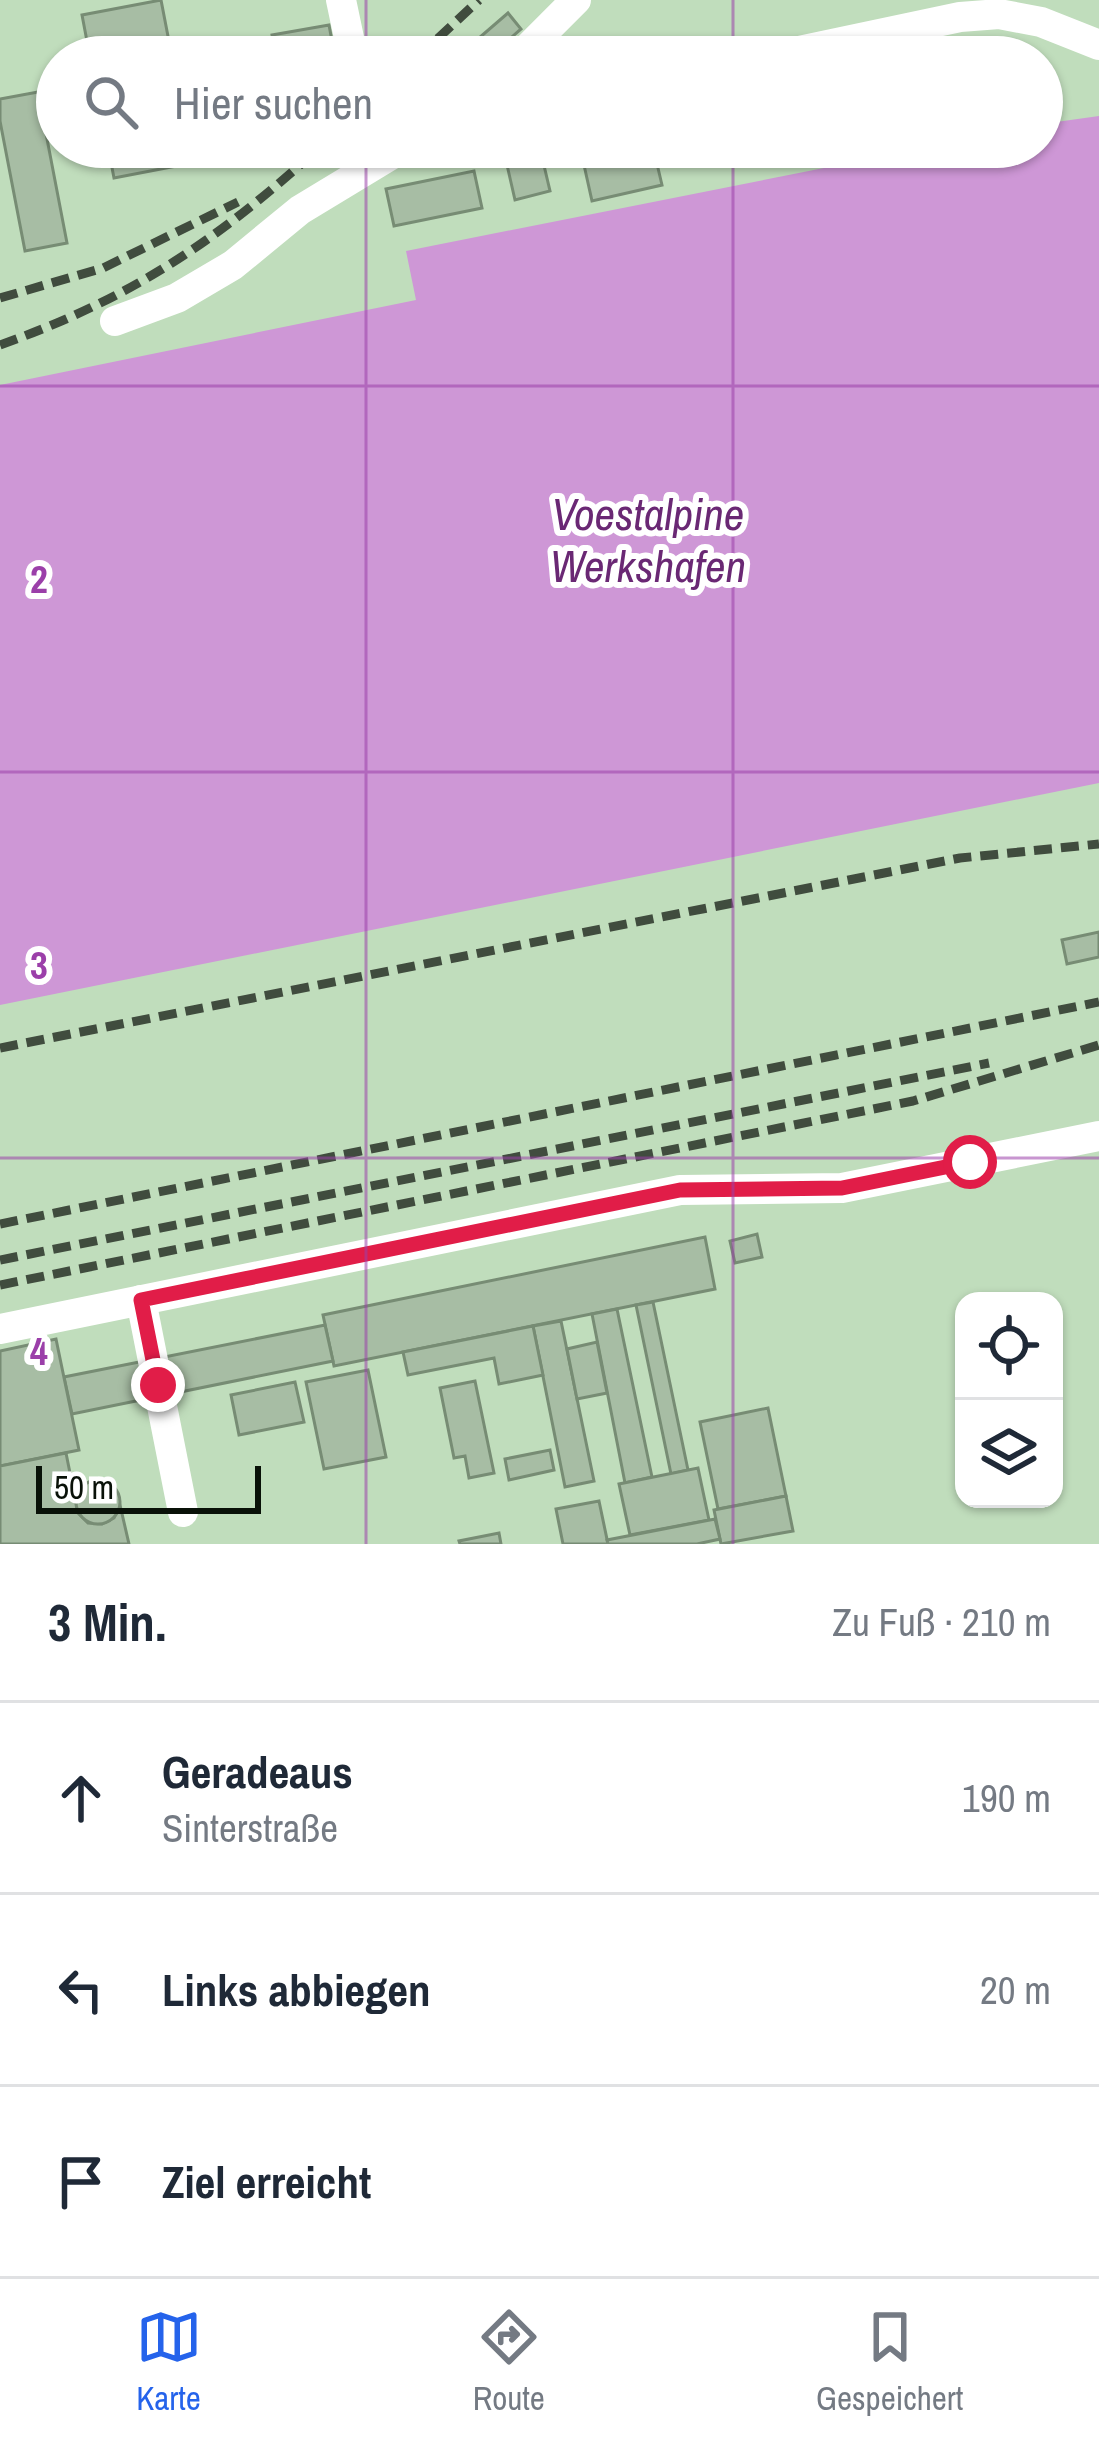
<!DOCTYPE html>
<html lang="de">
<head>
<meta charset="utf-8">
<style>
	:root { --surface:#fff; --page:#f6f6f7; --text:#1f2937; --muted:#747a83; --line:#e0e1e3; --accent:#2563eb }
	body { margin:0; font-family:"Archivo Narrow",sans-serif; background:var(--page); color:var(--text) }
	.controls { position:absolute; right:36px; bottom:36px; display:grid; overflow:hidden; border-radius:24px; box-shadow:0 3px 9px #0004 }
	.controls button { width:108px; height:108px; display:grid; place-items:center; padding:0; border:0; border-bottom:3px solid var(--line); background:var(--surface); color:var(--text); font:60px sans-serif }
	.scale { position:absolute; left:36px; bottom:30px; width:225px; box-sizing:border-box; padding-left:12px; border:6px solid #091108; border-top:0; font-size:33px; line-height:42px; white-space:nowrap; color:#091108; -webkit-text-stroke:9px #fff; paint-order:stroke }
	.stop { position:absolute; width:36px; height:36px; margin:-27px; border:9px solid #e11d48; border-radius:50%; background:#fff }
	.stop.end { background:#e11d48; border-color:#fff; box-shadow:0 3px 12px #0008 }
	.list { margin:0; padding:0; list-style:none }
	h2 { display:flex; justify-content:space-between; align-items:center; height:156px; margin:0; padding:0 48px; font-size:51px }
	h2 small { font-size:39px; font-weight:400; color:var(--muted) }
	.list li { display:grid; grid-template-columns:78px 1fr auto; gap:36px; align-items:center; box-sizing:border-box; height:192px; padding:0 48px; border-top:3px solid var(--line) }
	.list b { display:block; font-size:45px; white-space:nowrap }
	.list p { margin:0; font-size:39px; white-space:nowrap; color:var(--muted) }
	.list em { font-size:39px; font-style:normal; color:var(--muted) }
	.icon { flex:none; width:66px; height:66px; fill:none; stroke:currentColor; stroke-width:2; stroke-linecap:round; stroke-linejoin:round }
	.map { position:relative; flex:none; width:1099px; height:1544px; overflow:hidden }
	.search { position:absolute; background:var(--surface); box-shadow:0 3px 9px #0004; left:36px; right:36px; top:36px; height:132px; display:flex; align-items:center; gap:30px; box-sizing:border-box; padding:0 42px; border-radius:66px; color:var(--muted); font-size:45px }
	.sheet { height:732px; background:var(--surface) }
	nav { display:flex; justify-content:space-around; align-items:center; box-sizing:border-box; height:168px; border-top:3px solid var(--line); background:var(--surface); font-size:33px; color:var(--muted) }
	nav a { display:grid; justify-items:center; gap:6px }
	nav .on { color:var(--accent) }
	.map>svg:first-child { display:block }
</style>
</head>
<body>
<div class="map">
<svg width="1099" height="1544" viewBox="0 0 1099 1544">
	<rect width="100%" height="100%" fill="#d1e8cd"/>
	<path fill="#c0ddbc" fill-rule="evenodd" d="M0,0H1099V1544H0ZM57,57H1042V147H57ZM964,1301H1054V1499H964Z"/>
	<polygon fill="#ce97d6" points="1099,116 1099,783 0,1005 0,385 416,300 406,251 930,147 1042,147 1042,124"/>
	<g fill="#a7bda4" stroke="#778c74" stroke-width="3">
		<polygon points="161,0 172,57 90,57 82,15"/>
		<polygon points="508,13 521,29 489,57 457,57"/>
		<polygon points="329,25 335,57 276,57 272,35"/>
		<polygon points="38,92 67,243 25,251 0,121 0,99"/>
		<polygon points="108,147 189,147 192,163 114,178"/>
		<polygon points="622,147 653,147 662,185 592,201 582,156"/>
		<polygon points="542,157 550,191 515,200 507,165"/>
		<polygon points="474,171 482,208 394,226 386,189"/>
		<polygon points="1099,932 1099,957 1067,964 1062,940"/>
		<polygon points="757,1234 762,1257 735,1263 730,1241"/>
		<polygon points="705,1237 715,1289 334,1366 323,1315"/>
		<polygon points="653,1302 688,1470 671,1474 636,1305"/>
		<polygon points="617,1309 652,1477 625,1483 592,1314"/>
		<polygon points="561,1321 594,1481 565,1487 533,1326"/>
		<polygon points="325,1325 333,1361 72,1414 64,1377"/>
		<polygon points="533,1326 543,1375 499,1384 494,1358 408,1375 403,1352"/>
		<polygon points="56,1339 79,1450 0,1466 0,1351"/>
		<polygon points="597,1342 607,1393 577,1399 567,1349"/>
		<polygon points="368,1370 386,1457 324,1469 306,1382"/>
		<polygon points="475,1381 494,1473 469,1478 465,1456 454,1458 440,1388"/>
		<polygon points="295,1382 304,1422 239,1435 231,1395"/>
		<polygon points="768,1408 786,1496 718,1509 700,1422"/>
		<polygon points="550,1450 554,1470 509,1480 505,1459"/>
		<polygon points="66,1453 78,1513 88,1523 102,1524 114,1518 120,1505 129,1544 0,1544 0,1466"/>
		<polygon points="698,1468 709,1520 630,1535 619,1484"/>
		<circle cx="98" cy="1502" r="22"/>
		<polygon points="786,1496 793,1531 721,1544 714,1510"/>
		<polygon points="599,1501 608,1544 563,1544 556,1509"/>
		<polygon points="715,1519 720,1539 697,1544 608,1544 607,1540"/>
		<polygon points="499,1533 501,1544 460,1544 459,1541"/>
	</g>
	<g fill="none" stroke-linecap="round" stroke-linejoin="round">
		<g stroke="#fff" stroke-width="30">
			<polyline points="341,0 353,57"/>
			<polyline points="519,57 576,0"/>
			<polyline points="771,57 960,17 999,14 1041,22 1099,45"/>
			<polyline points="115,321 177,298 233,265 300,210 404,147"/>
			<polyline points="141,1300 183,1512"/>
			<polyline points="0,1329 680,1190 842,1188 1099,1136"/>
		</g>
		<g stroke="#404c3e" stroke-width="9" stroke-dasharray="18 9" stroke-linecap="butt">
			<polyline points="418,57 479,0"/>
			<polyline points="0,298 103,268 238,202"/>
			<path d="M0,345C132,298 217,241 320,147"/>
			<polyline points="0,1048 960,858 1099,844"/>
			<polyline points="0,1224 1099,1002"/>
			<polyline points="0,1260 989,1063"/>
			<polyline points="0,1285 913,1101 1099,1045"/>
		</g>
	</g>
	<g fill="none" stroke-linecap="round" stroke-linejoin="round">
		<polyline stroke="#e11d48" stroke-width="15" points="158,1385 141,1300 680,1190 842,1188 970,1162"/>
	</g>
	<path fill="none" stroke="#9b3fa9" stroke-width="3" stroke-opacity="0.55" d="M366,0V57M733,0V57M366,147V1544M733,147V1544M0,386H1099M0,772H1099M0,1158H1099"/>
	<g text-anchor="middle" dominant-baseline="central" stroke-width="12" stroke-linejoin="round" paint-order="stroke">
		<g font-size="45" font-style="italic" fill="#6a2874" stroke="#fff">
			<text x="648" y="513">Voestalpine<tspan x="648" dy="52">Werkshafen</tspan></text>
		</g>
	</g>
	<g font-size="39" text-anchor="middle" font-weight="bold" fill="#9b3fa9" stroke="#fff" stroke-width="12" stroke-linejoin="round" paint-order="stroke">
		<text x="39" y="593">2</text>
		<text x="39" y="979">3</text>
		<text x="39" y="1365">4</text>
	</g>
</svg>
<div class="controls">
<button><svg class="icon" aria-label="locate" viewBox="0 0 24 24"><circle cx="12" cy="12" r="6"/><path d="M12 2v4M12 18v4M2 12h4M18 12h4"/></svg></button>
<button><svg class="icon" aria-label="layers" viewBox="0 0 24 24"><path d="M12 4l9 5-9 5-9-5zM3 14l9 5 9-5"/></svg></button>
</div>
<div class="scale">50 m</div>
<div class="stop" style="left:970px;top:1162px"></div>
<div class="stop end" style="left:158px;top:1385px"></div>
<div class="search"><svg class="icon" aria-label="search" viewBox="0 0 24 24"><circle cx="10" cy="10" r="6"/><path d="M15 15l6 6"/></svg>Hier suchen</div>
</div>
<section class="sheet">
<h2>3 Min.<small>Zu Fuß · 210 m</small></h2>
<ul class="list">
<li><svg class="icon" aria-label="ahead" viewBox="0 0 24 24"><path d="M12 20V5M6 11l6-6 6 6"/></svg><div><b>Geradeaus</b><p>Sinterstraße</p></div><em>190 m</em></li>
<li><svg class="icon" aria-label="left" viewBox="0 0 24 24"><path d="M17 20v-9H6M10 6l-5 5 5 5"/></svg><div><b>Links abbiegen</b></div><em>20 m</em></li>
<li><svg class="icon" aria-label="arrive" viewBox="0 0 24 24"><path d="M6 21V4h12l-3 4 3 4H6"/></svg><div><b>Ziel erreicht</b></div></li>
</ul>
</section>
<nav>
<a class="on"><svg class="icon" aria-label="map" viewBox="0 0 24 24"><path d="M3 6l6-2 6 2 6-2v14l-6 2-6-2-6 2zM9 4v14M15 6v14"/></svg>Karte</a>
<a><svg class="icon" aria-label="directions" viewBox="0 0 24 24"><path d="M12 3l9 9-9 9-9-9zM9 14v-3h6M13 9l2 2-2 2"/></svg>Route</a>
<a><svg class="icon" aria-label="saved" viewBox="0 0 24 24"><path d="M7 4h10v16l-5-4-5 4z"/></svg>Gespeichert</a>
</nav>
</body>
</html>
